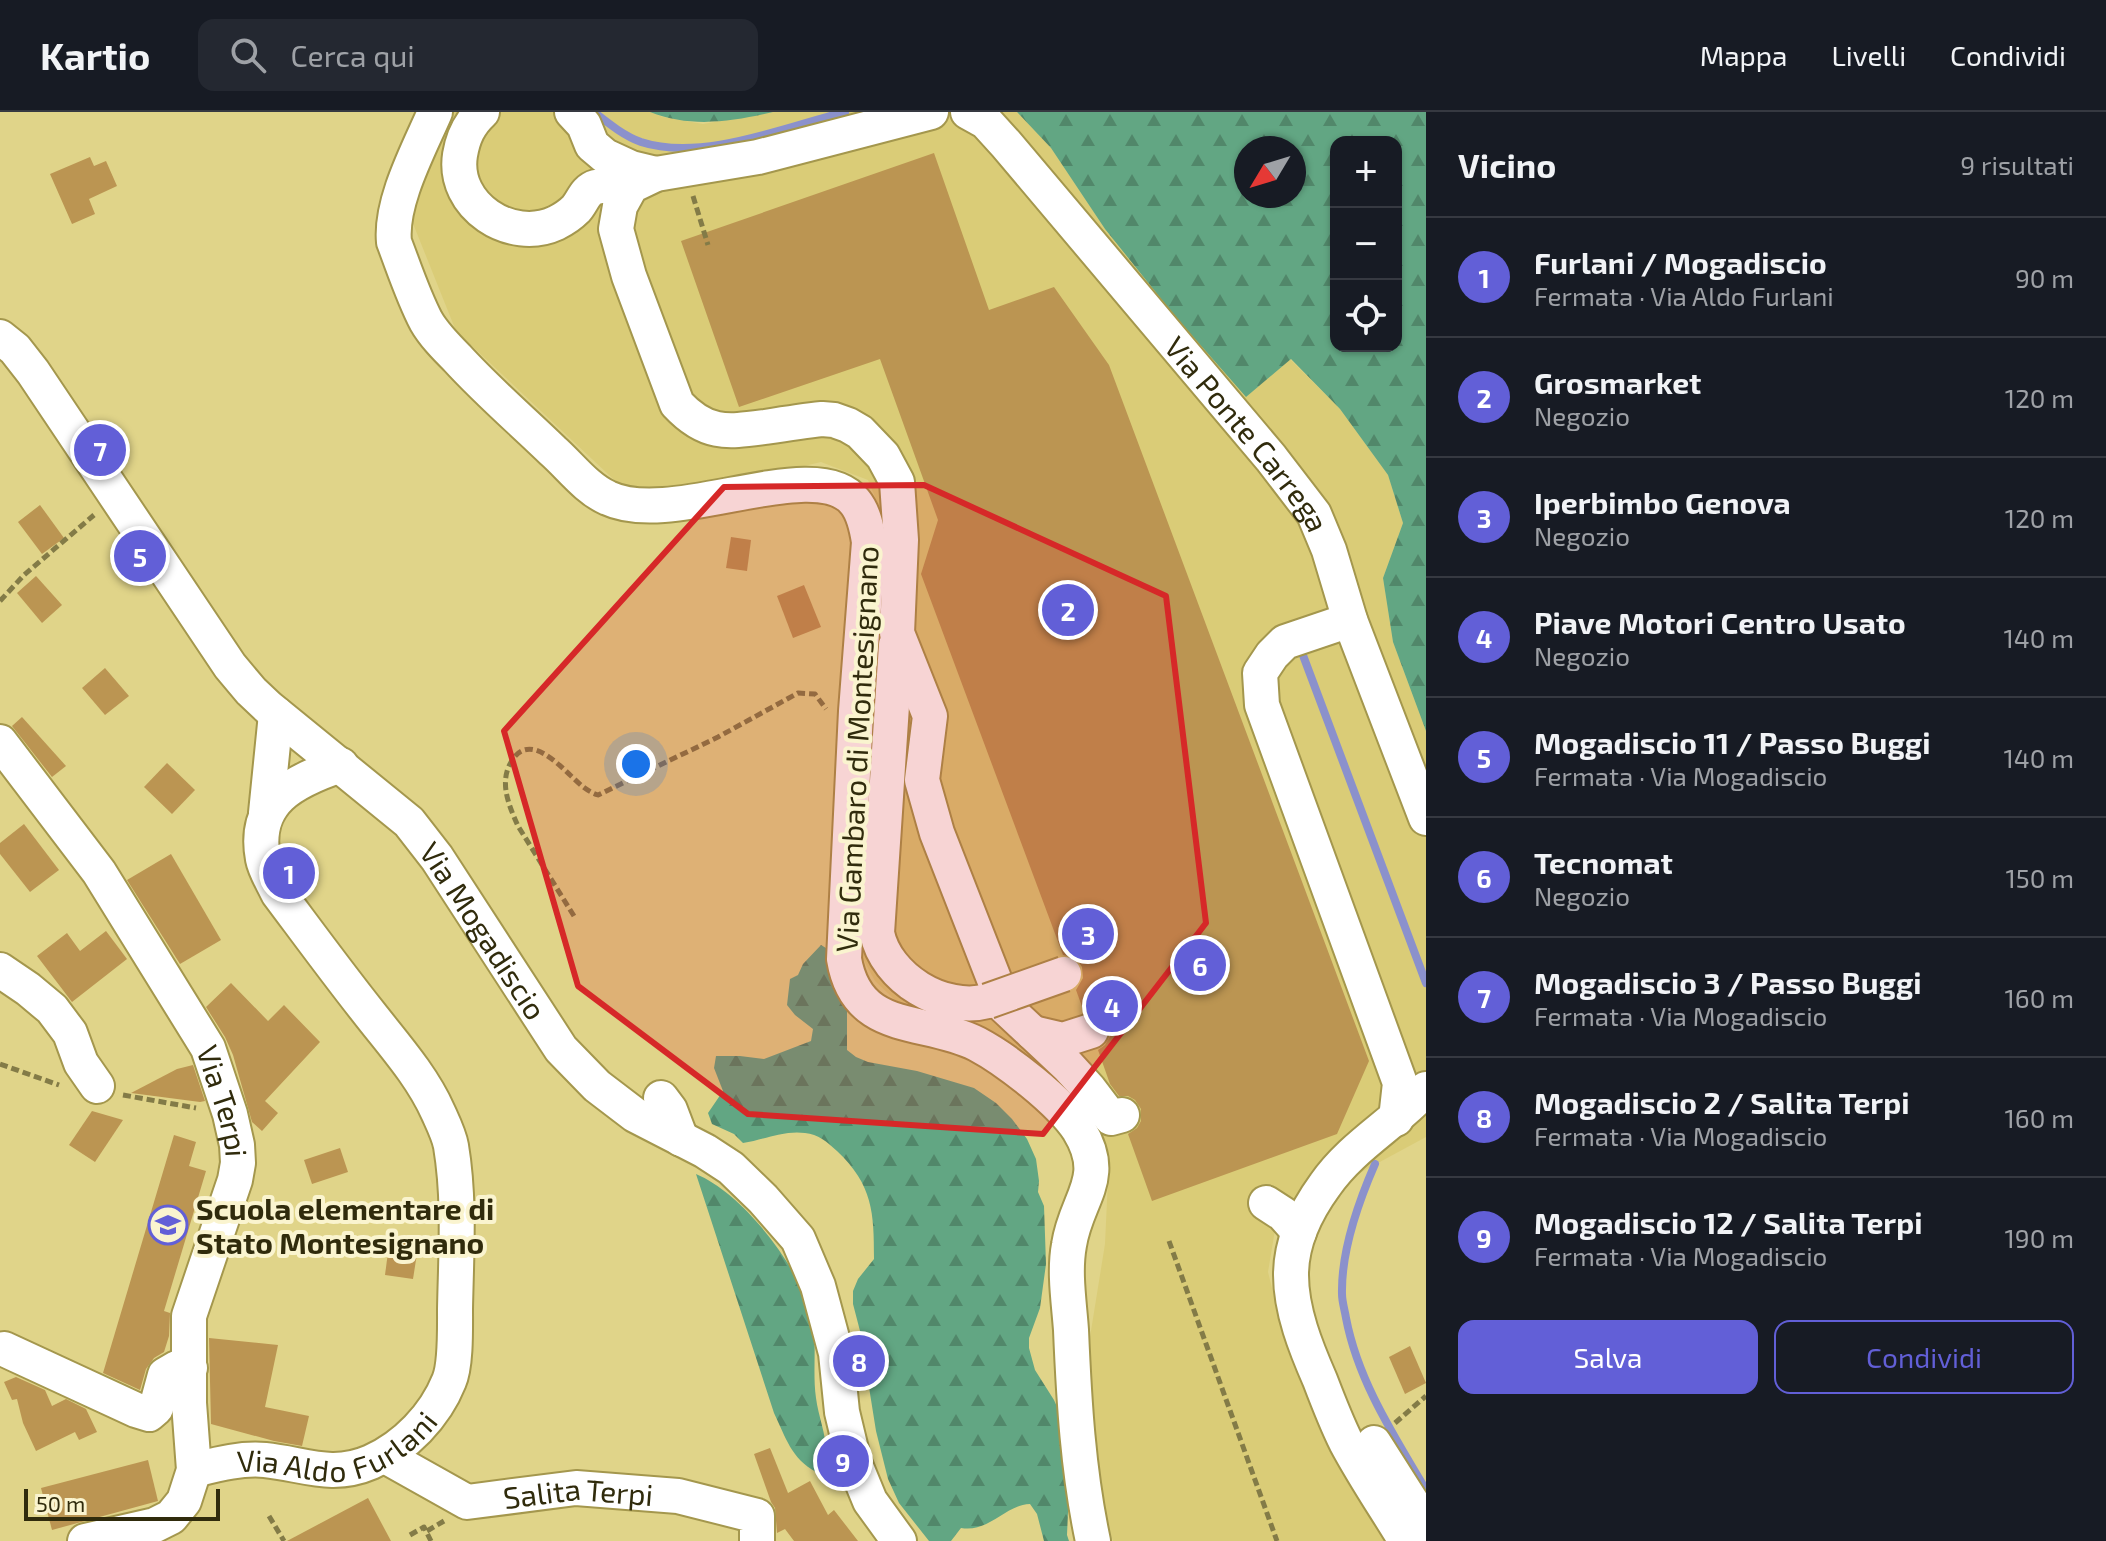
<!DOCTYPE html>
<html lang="it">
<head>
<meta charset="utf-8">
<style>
	:root { --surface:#171b24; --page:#242831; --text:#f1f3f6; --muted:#9ea1a6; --line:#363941; --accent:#625fd7 }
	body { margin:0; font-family:"Exo 2",sans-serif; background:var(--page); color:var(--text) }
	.controls { position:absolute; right:24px; top:24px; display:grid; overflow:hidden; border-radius:16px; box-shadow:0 2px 6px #0004 }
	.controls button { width:72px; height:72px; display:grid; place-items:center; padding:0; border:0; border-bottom:2px solid var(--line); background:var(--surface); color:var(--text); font:40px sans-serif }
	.compass { position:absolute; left:1234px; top:24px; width:72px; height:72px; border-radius:50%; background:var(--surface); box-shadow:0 2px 6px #0004; rotate:232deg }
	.scale { position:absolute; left:24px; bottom:20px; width:196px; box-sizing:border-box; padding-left:8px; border:4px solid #302b0c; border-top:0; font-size:22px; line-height:28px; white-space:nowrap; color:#302b0c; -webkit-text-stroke:6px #faf4cf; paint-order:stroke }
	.you { position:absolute; left:636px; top:652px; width:28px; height:28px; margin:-20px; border:6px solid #fff; border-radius:50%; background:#1a73e8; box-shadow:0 0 0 12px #1a73e833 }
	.badge { display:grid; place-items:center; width:52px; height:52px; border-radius:50%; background:var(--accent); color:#fff; font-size:26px; font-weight:700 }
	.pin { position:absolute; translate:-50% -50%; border:4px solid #fff; box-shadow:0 2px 8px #0006 }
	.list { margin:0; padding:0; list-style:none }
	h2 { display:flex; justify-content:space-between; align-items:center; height:104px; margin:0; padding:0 32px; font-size:34px }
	h2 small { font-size:26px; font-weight:400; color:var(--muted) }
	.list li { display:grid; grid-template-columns:52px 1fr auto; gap:24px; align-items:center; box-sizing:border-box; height:120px; padding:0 32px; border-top:2px solid var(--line) }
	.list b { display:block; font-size:30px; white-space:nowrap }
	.list p { margin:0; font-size:26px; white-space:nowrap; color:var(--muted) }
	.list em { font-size:26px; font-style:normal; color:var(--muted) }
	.actions { display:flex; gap:16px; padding:24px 32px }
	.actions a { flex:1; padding:18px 0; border:2px solid var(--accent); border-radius:16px; text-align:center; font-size:28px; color:var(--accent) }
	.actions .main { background:var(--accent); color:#fff }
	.icon { flex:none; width:44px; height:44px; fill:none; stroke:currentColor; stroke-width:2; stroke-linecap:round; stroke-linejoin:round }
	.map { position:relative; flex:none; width:1426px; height:1429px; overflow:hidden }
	header { display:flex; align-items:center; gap:48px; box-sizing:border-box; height:112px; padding:0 40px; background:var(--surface); border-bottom:2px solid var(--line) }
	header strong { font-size:38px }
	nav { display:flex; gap:44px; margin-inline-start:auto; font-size:28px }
	.search { width:560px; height:72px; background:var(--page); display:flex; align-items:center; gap:20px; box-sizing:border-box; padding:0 28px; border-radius:16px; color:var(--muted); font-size:30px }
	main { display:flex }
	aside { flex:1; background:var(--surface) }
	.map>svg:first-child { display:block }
</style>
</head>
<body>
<header>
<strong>Kartio</strong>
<div class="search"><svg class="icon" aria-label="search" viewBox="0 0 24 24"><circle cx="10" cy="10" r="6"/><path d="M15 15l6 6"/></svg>Cerca qui</div>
<nav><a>Mappa</a><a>Livelli</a><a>Condividi</a></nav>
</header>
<main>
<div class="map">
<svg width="1426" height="1429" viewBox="0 0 1426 1429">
	<defs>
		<pattern id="forest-firs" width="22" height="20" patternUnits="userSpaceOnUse" patternTransform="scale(2)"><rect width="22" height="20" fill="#62a683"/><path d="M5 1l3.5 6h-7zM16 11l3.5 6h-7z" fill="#51876a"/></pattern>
	</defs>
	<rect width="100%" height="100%" fill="#e0d489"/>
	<polygon fill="#dacc77" points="450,0 650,0 663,5 703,12 773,0 1017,0 1051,36 1105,117 1174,203 1246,284 1290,247 1340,297 1388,363 1403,411 1383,466 1393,530 1426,619 1426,1025 1365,1058 1275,1118 1268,1160 1275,1188 1331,1327 1388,1429 1113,1429 1094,1369 1090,1225 1105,1132 1109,1045 1082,1006 1048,969 979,914 918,901 894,887 875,869 862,845 868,813 883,444 880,397 868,368 821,350 715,375 626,379 456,219 412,109 424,50"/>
	<g fill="url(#forest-firs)" fill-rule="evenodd">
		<path d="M650,0H773C732,10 690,16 650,0Z"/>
		<path d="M1017,0H1426V619L1393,530L1383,466L1403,411L1388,363L1340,297L1291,247L1246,285L1174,203L1105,117L1051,36ZM1396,30V234H1336V30ZM1294,36V84H1246V36Z"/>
		<path d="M821,833L831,839L847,893V938L856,945L868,950L917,959L974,976L996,991L1012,1007L1027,1027L1036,1047L1039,1069L1038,1080L1044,1094L1046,1152L1040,1196L1029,1226V1236L1035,1258L1054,1288L1063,1308L1069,1378L1067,1423L1069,1429H1044L1037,1402L1030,1392C1005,1393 989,1421 961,1416L951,1429H929L899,1391L888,1367L876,1319L868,1269L866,1242L853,1192V1179L858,1167L874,1147C874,1101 873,1073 837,1039C827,1030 818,1022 805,1021C784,1018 764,1028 743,1031L734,1022L712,1012L708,1001L723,979L714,956L716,944H740L764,947L811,929L813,917L795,903L787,893L790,867L798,863L803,852Z"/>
		<path d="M696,1062C742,1081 797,1152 811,1200C818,1228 812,1258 816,1286C819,1310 832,1334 823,1358L816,1360C791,1346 786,1326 774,1301Z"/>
	</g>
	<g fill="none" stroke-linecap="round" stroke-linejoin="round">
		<g stroke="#8b91cc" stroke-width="8">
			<path d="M594,0C608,11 624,24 641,30C702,50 785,15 845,0"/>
			<polyline points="1301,538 1426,871"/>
			<path d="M1375,1052C1358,1091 1341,1139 1342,1182C1342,1190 1345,1199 1346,1206C1358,1269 1394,1324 1426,1378"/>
		</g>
	</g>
	<g fill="#bb9552">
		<polygon points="934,41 989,198 1054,175 1109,253 1369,949 1337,1022 1152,1089 1128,1022 1137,1016 1141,1009 1141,997 1135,988 1128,984 1119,984 1110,972 1098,938 1105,933 1110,924 1110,912 1105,905 1096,900 1084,900 1076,878 1083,866 1082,855 1076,846 1063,843 921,462 938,408 880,247 739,295 681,129"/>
		<polygon points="90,45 94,54 106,49 117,74 89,87 95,102 72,112 50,62"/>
		<polygon points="40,393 64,426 42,442 18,410"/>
		<polygon points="731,425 751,428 747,459 726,456"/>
		<polygon points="36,464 62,493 42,511 17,481"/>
		<polygon points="804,473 821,515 793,526 777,484"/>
		<polygon points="105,556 129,584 105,603 82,576"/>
		<polygon points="22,605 66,654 52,665 12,614"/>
		<polygon points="167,651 195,678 172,702 144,675"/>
		<polygon points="24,712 59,758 30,780 0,742 0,731"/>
		<polygon points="171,742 221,828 180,852 127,768"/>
		<polygon points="106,819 127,847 72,890 37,844 67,821 80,839"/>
		<polygon points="231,871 268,909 284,893 320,930 265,989 278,1001 262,1019 252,1010 233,943 225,925 206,895"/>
		<polygon points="193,953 205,989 200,990 131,981 177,957"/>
		<polygon points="92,999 123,1008 95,1050 69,1033"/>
		<polygon points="174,1023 196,1030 189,1054 206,1059 164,1199 170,1201 169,1224 164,1240 154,1246 146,1257 140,1278 103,1261"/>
		<polygon points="340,1036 348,1060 312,1072 304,1048"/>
		<polygon points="390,1125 419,1129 413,1167 385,1163"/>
		<polygon points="209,1226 278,1233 265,1295 309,1304 302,1334 274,1329 211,1312"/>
		<polygon points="1410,1234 1426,1271 1405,1282 1389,1245"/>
		<polygon points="16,1265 45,1278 52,1294 66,1287 86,1297 97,1320 79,1328 75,1320 36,1339 23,1311 17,1287 12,1288 4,1270"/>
		<polygon points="770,1336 788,1381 810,1369 828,1403 834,1398 858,1429 794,1429 785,1417 777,1421 775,1396 771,1390 754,1342"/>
		<polygon points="148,1348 158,1389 52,1418 41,1376"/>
		<polygon points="368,1386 391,1429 287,1429"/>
	</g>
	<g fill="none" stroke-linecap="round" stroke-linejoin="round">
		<g stroke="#a4974d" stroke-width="38">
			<g id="minor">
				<path d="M435,0C419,37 390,90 394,130C404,156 413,184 426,209C434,223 446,235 457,246C487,279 521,308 553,339C570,354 587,377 608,386C673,417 816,340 855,390C864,401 867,417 869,430L856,599L844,847C857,924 924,905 977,932C1007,948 1060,989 1079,1018C1109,1067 1076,1086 1069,1133C1064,1160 1069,1190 1071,1218C1074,1289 1078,1359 1093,1429"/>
				<path d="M482,0C469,12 463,25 460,43C452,94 511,132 556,111C562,108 571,102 576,97C583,89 585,78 596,75C607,72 616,77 625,82"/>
				<polyline points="572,0 584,13 592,33 605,44 631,56 656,62"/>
				<path d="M931,0L758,45L656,62L631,74L620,94L616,117L629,164L677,292C706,323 726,320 765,315C784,312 803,309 822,307L834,308L848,313L860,320L883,344L897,370L901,428L897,521L930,604L922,668L937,721L1005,895L1068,954L1089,977L1111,1006L1122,1003"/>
				<path id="s1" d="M968,0L986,10L1006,32L1271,346L1314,402L1329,438L1350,508L1426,706"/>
				<path id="s2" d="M0,225L15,237L33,260L230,554L251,579L269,596L409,710L437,746L561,937L597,974L635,1003L705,1039L731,1056L763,1087L798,1127L818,1174L836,1241L842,1300L854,1350L870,1389L899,1429"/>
				<polyline points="1350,508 1285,530 1272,543 1260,561 1262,593 1400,971 1396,1007"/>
				<path d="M896,533L877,821C886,866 943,901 988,889"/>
				<path id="s3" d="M0,630L99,760L208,936L230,1002L237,1033L238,1051L235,1068L189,1204V1291L194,1358L184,1389L171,1405L155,1413L85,1429"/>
				<polyline points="266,701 276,602"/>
				<polyline points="0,858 28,877 52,897 70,921 81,951 97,974"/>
				<polyline points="1033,921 1063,928 1091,919"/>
				<polyline points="661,986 670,998 681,1027"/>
				<polyline points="1266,1091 1283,1102 1299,1120"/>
				<polyline points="4,1237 136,1298 149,1302 156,1296 165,1263 177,1256 190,1256"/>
				<polyline points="1374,1331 1426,1413"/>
				<path id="s4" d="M385,1344L467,1390L576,1376L678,1384L757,1404V1429"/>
				<path id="s5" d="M194,1358C218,1352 240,1346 265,1348C304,1352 332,1367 371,1350C405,1335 435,1304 449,1269C456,1253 455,1216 455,1197C456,1143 460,1088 451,1034C449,1023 443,1011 438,1000C422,964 394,933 369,901C338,862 308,821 278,781C273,770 265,758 263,747C252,689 294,669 341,653"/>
				<path d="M1406,1429C1386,1396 1364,1364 1346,1330C1336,1310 1328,1289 1320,1268C1306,1236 1291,1199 1291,1163C1291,1131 1306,1099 1325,1073C1352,1034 1394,1012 1426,977"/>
			</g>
		</g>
		<g stroke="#837b47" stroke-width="5" stroke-dasharray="8 4" stroke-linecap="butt">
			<polyline points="693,84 708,133"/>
			<polyline points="0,489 24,463 94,403"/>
			<path d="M574,804L518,714C510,696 500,674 509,654C528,613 563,658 582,674C587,678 592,681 598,683L718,625L798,581L815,582L826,597"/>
			<polyline points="0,952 59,973"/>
			<polyline points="123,983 196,996"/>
			<polyline points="1169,1129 1277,1429"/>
			<polyline points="1395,1311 1426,1284"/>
			<polyline points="269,1404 284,1429"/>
			<polyline points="427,1419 444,1409"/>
			<polyline points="410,1423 424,1415 431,1429"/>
		</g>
		<use href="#minor" stroke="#fff" stroke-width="34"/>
		<g stroke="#a4974d" stroke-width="38" stroke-linecap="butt">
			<polyline id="minor-bridge" points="988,889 1064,862"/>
		</g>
		<use href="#minor-bridge" stroke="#fff" stroke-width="34"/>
	</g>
	<path fill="#d62828" fill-opacity="0.2" stroke="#d62828" stroke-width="6" stroke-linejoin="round" d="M924,373L1166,484L1206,811L1043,1022L748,1002L578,874L504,619L724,375Z"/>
	<defs>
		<g id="school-ring" transform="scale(2)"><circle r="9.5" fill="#faf4cf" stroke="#625fd7" stroke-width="1.5"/><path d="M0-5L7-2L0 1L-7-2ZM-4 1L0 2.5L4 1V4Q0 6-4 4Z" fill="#625fd7"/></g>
	</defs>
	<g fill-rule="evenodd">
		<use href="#school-ring" x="168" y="1113"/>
	</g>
	<g text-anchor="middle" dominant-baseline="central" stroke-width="8" stroke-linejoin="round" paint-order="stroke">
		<g font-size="30" fill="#302b0c" stroke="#faf4cf">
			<text stroke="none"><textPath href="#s1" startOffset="428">Via Ponte Carrega</textPath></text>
			<text transform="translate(856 637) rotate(-87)">Via Gambaro di Montesignano</text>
			<text stroke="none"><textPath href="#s2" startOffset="772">Via Mogadiscio</textPath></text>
			<text stroke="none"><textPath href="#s3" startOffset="426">Via Terpi</textPath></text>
			<text stroke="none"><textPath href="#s5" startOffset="150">Via Aldo Furlani</textPath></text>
			<text stroke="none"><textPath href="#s4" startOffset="206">Salita Terpi</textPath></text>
		</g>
		<g font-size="30" font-weight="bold" fill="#302b0c" stroke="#faf4cf" text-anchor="start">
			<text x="196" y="1096">Scuola elementare di<tspan x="196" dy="34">Stato Montesignano</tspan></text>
		</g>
	</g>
</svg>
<div class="controls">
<button>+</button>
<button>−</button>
<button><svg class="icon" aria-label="locate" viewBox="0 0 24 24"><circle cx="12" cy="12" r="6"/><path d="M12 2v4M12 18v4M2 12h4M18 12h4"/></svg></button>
</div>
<svg class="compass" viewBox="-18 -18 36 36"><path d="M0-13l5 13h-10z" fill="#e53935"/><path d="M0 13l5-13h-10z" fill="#9ea1a6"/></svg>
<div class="scale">50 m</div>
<div class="you"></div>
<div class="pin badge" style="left:289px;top:761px">1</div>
<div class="pin badge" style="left:1068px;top:498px">2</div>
<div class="pin badge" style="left:1088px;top:822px">3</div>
<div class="pin badge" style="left:1112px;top:894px">4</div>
<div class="pin badge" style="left:140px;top:444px">5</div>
<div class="pin badge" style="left:1200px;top:853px">6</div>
<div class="pin badge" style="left:100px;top:338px">7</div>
<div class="pin badge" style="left:859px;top:1249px">8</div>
<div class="pin badge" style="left:843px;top:1349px">9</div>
</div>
<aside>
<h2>Vicino<small>9 risultati</small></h2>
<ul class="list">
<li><span class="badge">1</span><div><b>Furlani / Mogadiscio</b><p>Fermata · Via Aldo Furlani</p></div><em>90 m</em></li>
<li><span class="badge">2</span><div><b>Grosmarket</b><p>Negozio</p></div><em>120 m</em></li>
<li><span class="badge">3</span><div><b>Iperbimbo Genova</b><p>Negozio</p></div><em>120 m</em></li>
<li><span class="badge">4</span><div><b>Piave Motori Centro Usato</b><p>Negozio</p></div><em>140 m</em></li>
<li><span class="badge">5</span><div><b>Mogadiscio 11 / Passo Buggi</b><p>Fermata · Via Mogadiscio</p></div><em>140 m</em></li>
<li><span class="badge">6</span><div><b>Tecnomat</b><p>Negozio</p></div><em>150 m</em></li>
<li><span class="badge">7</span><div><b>Mogadiscio 3 / Passo Buggi</b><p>Fermata · Via Mogadiscio</p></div><em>160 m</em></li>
<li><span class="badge">8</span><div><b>Mogadiscio 2 / Salita Terpi</b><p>Fermata · Via Mogadiscio</p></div><em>160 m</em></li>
<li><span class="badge">9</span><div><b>Mogadiscio 12 / Salita Terpi</b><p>Fermata · Via Mogadiscio</p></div><em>190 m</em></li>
</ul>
<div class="actions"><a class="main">Salva</a><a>Condividi</a></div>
</aside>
</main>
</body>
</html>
